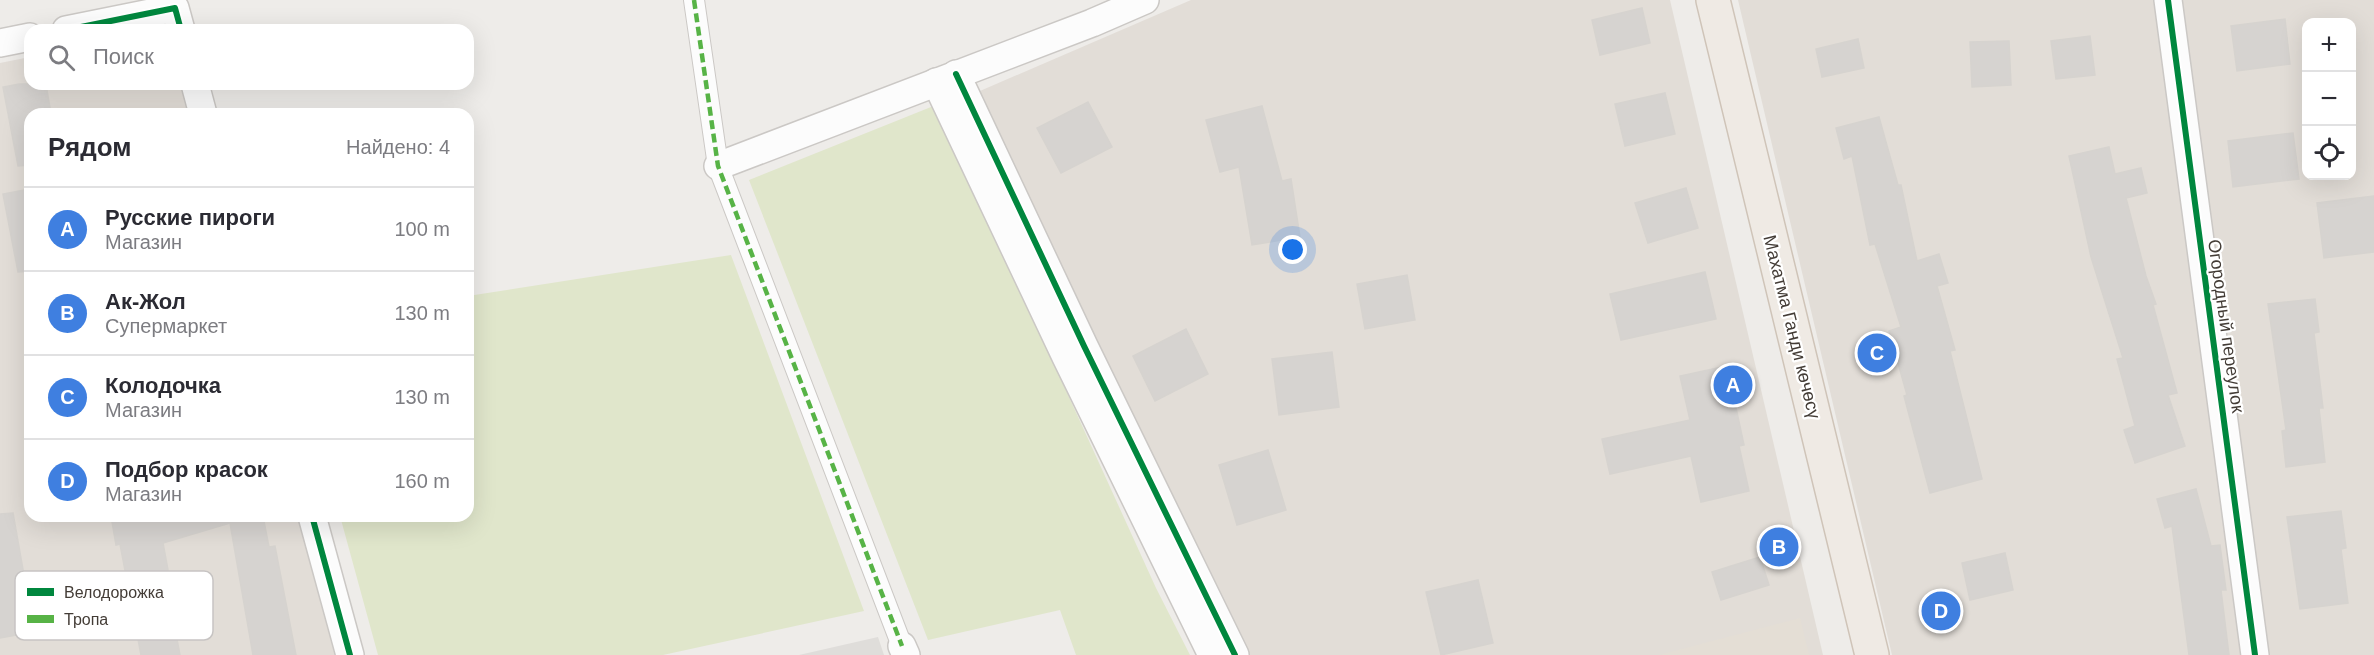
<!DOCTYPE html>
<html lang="ru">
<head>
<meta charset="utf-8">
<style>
	:root { --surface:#fff; --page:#f2f2f3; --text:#2b2b33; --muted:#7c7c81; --line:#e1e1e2; --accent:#0b8043 }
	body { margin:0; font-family:Helvetica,sans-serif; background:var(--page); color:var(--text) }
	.controls { position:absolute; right:18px; top:18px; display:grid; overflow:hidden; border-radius:12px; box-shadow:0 6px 24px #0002 }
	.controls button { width:54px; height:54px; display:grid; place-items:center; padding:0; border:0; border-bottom:2px solid var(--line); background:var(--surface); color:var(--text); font:30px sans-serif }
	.you { position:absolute; left:1293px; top:250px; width:21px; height:21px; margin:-15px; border:4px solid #fff; border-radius:50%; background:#1a73e8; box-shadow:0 0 0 9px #1a73e833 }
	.badge { display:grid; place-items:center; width:39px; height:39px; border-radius:50%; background:var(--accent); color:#fff; font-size:20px; font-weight:700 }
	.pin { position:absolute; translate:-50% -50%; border:3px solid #fff; box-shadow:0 2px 6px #0006 }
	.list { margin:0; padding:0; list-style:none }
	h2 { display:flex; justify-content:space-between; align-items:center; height:78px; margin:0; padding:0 24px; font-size:26px }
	h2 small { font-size:20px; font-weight:400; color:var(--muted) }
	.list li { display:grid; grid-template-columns:39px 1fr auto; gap:18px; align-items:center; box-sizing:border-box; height:84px; padding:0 24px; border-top:2px solid var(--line) }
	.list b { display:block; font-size:22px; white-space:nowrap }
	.list p { margin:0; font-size:20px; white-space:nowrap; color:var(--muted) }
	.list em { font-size:20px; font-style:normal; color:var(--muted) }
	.icon { flex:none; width:33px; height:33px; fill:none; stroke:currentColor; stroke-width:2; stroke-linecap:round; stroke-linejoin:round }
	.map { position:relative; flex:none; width:2374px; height:655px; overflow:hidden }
	.search { position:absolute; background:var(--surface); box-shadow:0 6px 24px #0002; left:24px; top:24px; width:450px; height:66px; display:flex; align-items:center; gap:15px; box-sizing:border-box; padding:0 21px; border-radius:18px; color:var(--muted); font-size:22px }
	.panel { position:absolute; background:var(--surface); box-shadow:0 6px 24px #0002; left:24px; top:108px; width:450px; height:414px; border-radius:18px }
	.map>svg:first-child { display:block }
</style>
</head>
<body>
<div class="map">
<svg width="2374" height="655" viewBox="0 0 2374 655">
	<rect width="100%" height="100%" fill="#eeece9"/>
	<g fill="#e2ddd7" fill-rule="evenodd">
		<polygon points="1191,0 1670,0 1823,655 1245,655 973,94"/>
		<path d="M1738,0H2374V655H1892ZM2306,22H2352V176H2306Z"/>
		<polygon points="30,57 30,84 181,84 189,114 30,114 30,516 299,516 336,655 0,655 0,63"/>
	</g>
	<polygon fill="#e4ded5" points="1800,618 1809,655 1659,655"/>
	<g fill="#e0e6cb">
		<polygon points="936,105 1156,588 1190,655 1076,655 1060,610 928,640 749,180"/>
		<polygon points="731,255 864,611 663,655 378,655 340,516 468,516 468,296"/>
	</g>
	<polygon fill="#dfddda" points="878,637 884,655 799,655"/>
	<g fill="#d6d3d0" stroke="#d6d3cf" stroke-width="1.5">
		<polygon points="1642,8 1650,43 1600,55 1592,20"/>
		<polygon points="2285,19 2290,64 2237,71 2231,26"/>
		<polygon points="2090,36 2095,75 2056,79 2051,41"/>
		<polygon points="1858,39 1864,68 1822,77 1816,49"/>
		<polygon points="2009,41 2011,85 1972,87 1970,42"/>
		<polygon points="19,84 46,84 51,114 30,114 30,165 18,166 3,87"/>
		<polygon points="1665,93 1675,134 1625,146 1615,104"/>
		<polygon points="1088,102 1112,147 1061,173 1037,128"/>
		<polygon points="1262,106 1282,181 1291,179 1300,237 1252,245 1239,167 1220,172 1206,120"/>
		<polygon points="1879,117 1898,185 1901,185 1917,261 1939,254 1948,283 1937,286 1955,350 1950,351 1982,479 1930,493 1904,396 1907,395 1889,331 1901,327 1875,244 1870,245 1852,156 1844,159 1836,128"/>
		<polygon points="2293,133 2299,179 2233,187 2228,141"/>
		<polygon points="2109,147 2115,174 2141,168 2147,193 2126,198 2146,276 2156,304 2153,305 2177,393 2168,395 2185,446 2135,463 2124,430 2135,426 2117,359 2123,358 2091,257 2069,156"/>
		<polygon points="1686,188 1698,228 1648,243 1635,203"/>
		<polygon points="30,189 30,271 18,272 3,194"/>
		<polygon points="2374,196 2374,252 2324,258 2317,203"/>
		<polygon points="1705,272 1716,319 1621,340 1610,294"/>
		<polygon points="1407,275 1415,320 1365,329 1357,284"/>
		<polygon points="2315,299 2319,332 2314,333 2323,408 2319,408 2325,462 2286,467 2282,431 2286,430 2268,304"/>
		<polygon points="1186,329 1208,374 1155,401 1133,356"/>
		<polygon points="1332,352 1339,407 1279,415 1272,359"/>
		<polygon points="1727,366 1744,445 1739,446 1749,491 1701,502 1691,456 1610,474 1602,439 1690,420 1680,376"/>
		<polygon points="1268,450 1286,510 1237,525 1219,465"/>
		<polygon points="2196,489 2211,546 2220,545 2226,590 2221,590 2229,655 2189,655 2172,526 2165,528 2157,499"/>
		<polygon points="2341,511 2346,548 2341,549 2348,603 2300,609 2287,517"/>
		<polygon points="13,513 34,632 0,638 0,514"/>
		<polygon points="111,516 263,516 269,547 275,546 296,655 253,655 230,523 163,543 175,608 171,608 180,655 141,655 120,544 116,545"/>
		<polygon points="2005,553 2013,590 1970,600 1962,563"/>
		<polygon points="1760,557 1769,585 1721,600 1712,572"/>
		<polygon points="1478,580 1493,643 1441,655 1426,592"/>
	</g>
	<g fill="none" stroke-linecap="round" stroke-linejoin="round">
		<g stroke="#cbc8c5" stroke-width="22">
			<polyline id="pedestrian" points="694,0 718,166 902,646"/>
		</g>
		<g stroke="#cbc8c5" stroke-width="30">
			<g id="minor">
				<polyline points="2168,0 2255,655"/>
				<polyline points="66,30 175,8 181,30"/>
				<polyline points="0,43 30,37"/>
				<polyline points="956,74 1084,346 1235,655"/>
				<polyline points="936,82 1066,357 1212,655"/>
				<polyline points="195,84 203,114"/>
				<polyline points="718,166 1092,23 1145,0"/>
				<polyline points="312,516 350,655"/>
				<polyline points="902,646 906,655"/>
			</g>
		</g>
		<g stroke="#cfc4b8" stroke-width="36">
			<polyline id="primary" points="1713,0 1872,655"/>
		</g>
		<use href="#pedestrian" stroke="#fcfcfc" stroke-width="20"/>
		<use href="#minor" stroke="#fcfcfc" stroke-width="27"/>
		<use href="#primary" stroke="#efeae4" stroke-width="33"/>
		<polyline stroke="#57b346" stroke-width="4.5" stroke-dasharray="9 4.5" stroke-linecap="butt" points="694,0 718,166 902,646"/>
		<g stroke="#fff" stroke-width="10">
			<g id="cycleway">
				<polyline points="2168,0 2255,655"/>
				<polyline points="66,30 175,8 181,30"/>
				<polyline points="956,74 1084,346 1235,655"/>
				<polyline points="312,516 350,655"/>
			</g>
		</g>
		<use href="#cycleway" stroke="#00873e" stroke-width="6"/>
	</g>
	<g text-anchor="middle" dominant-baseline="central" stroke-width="4.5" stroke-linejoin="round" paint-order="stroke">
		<g font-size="18" fill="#433c36" stroke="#fff">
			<text transform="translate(2226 326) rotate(82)">Огородный переулок</text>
			<text transform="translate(1792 327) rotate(76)">Махатма Ганди көчөсү</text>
		</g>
	</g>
	<rect x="15" y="571" width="198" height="69" rx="9" fill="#fff" stroke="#c7c4c3" stroke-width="1.5"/>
	<rect x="27" y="588" width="27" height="8" fill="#00873e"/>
	<rect x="27" y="615" width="27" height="8" fill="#57b346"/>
	<g font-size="16" fill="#433c36">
		<text x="64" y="598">Велодорожка</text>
		<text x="64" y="625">Тропа</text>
	</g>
</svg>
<div class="controls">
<button>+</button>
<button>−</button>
<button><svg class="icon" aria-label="locate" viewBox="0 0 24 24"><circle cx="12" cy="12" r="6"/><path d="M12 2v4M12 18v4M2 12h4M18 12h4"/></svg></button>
</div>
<div class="you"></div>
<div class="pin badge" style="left:1733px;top:385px;background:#3f7fe0">A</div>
<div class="pin badge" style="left:1779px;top:547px;background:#3f7fe0">B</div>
<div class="pin badge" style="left:1877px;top:353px;background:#3f7fe0">C</div>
<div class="pin badge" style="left:1941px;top:611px;background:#3f7fe0">D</div>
<div class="search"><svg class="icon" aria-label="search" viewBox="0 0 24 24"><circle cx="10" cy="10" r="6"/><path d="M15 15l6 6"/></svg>Поиск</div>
<section class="panel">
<h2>Рядом<small>Найдено: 4</small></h2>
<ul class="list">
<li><span class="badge" style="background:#3f7fe0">A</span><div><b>Русские пироги</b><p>Магазин</p></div><em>100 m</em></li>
<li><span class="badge" style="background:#3f7fe0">B</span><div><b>Ак-Жол</b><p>Супермаркет</p></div><em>130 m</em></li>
<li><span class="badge" style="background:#3f7fe0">C</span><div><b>Колодочка</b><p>Магазин</p></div><em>130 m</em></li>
<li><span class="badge" style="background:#3f7fe0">D</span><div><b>Подбор красок</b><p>Магазин</p></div><em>160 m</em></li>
</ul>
</section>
</div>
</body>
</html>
